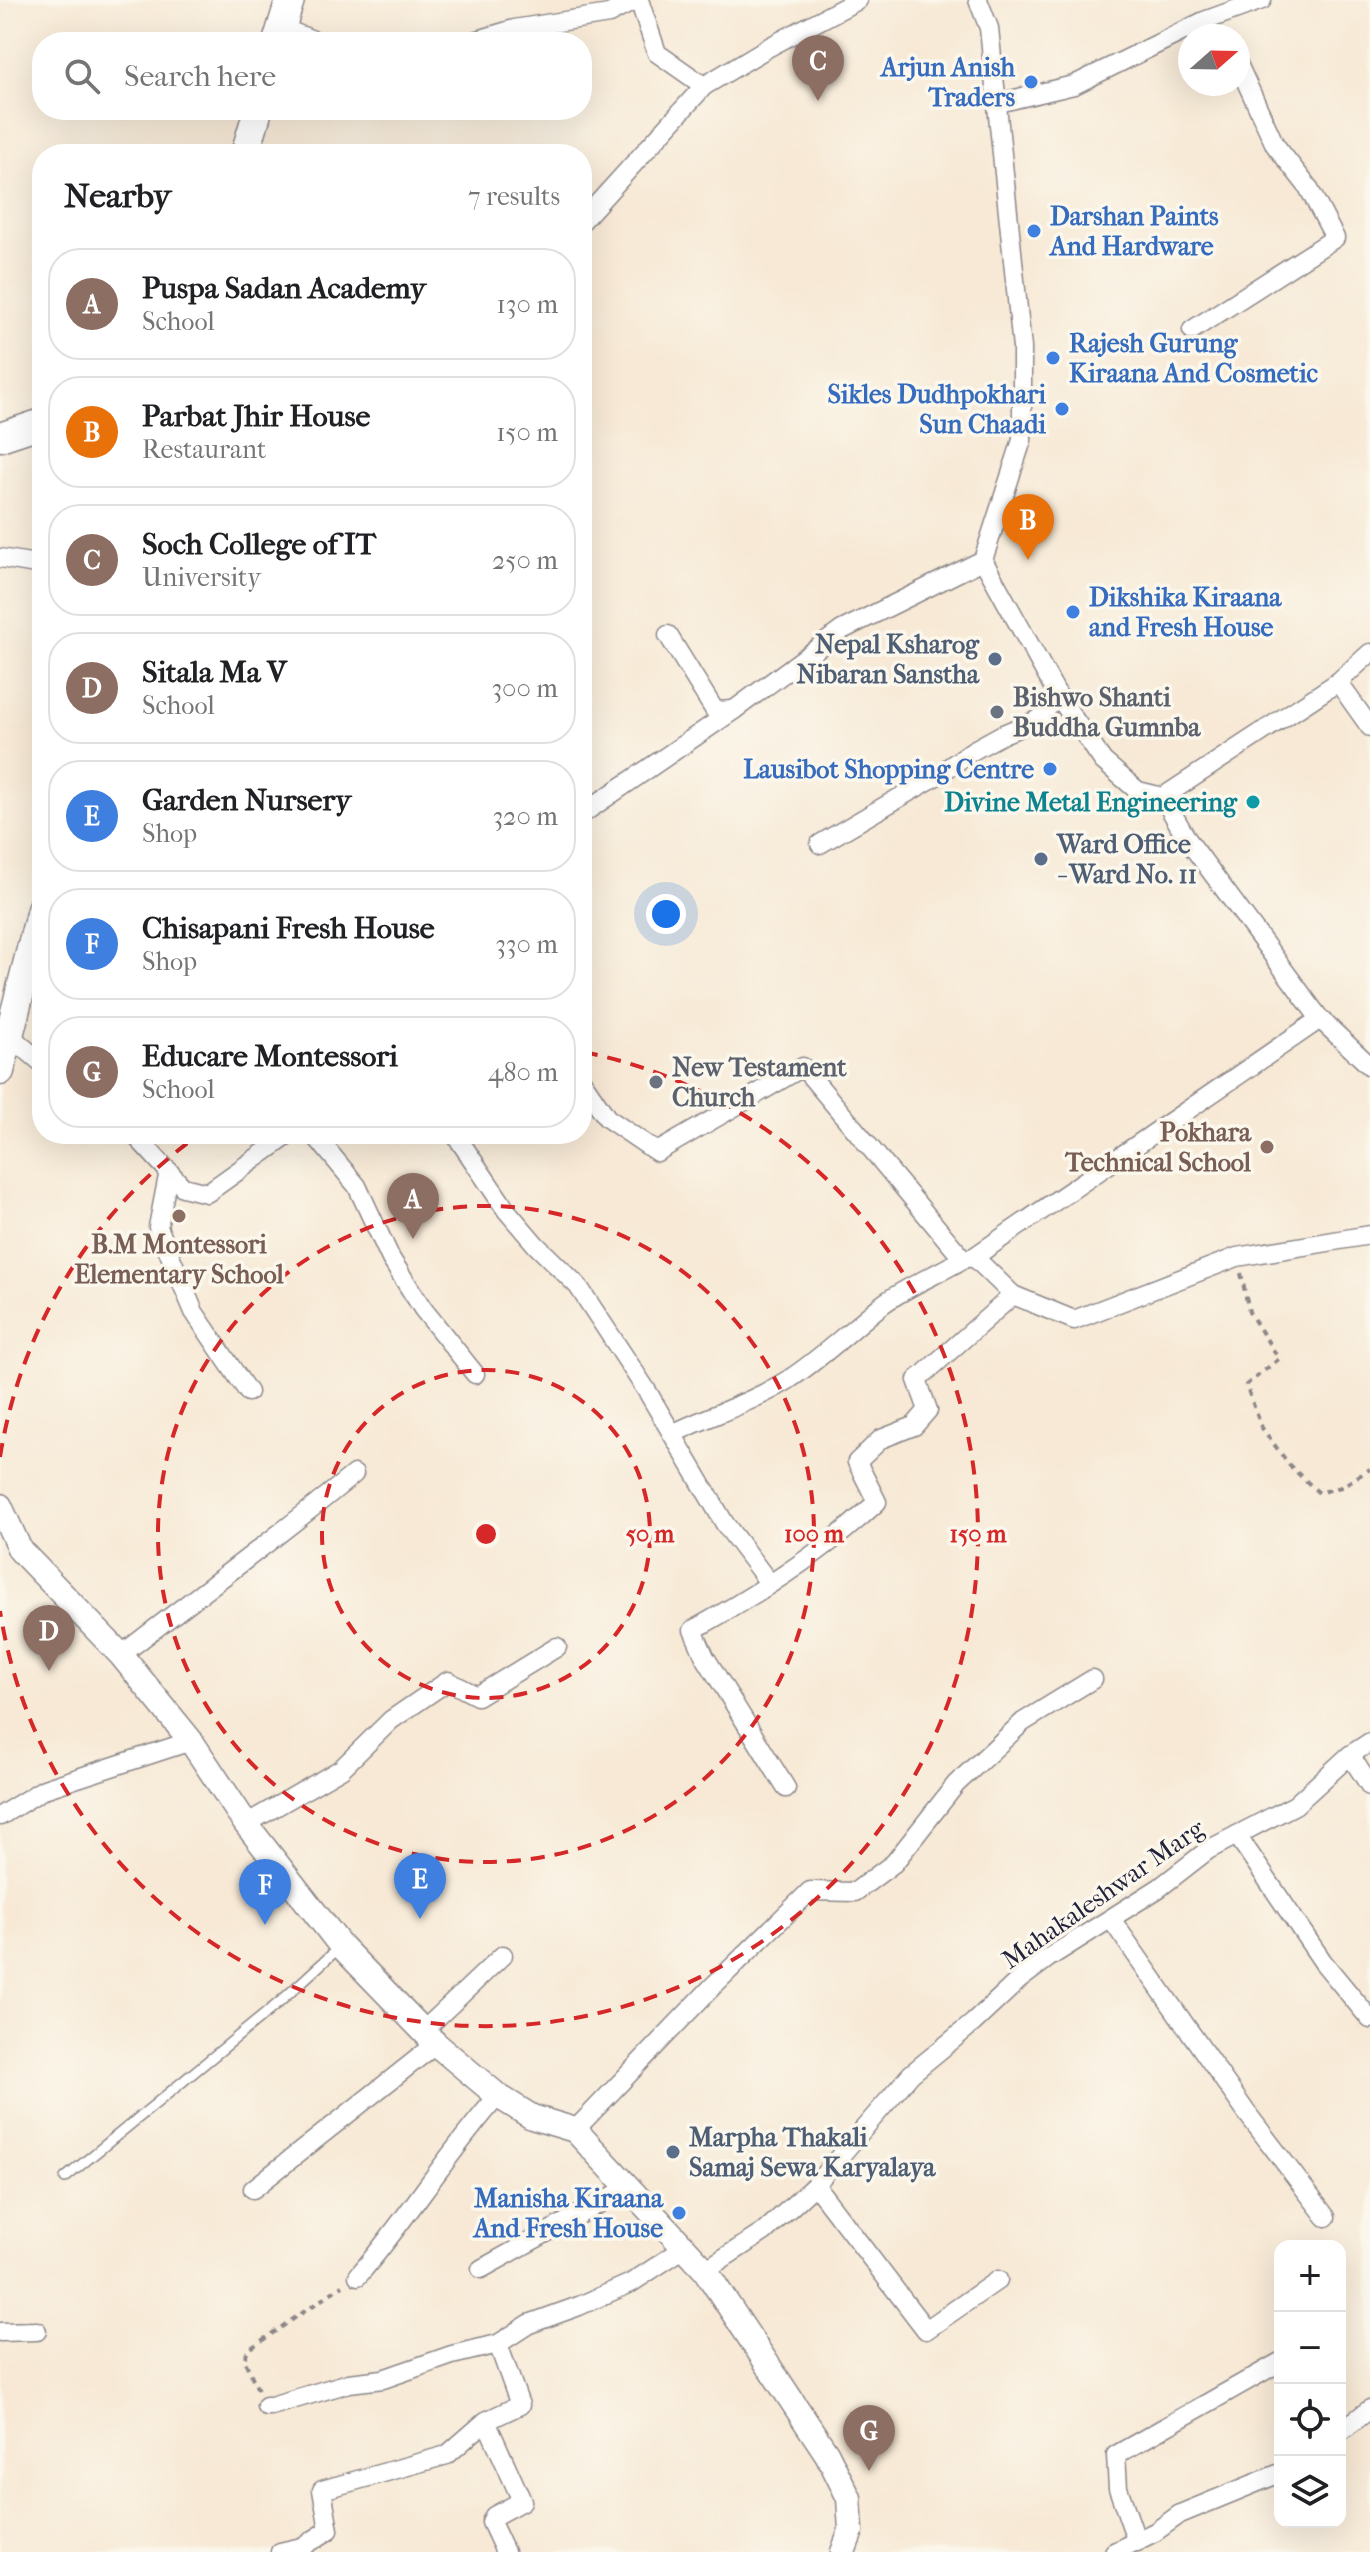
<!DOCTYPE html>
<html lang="en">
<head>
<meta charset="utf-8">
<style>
	:root { --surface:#fff; --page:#f2f2f2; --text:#202124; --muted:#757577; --line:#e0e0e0; --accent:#0b8043 }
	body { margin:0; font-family:"IM FELL French Canon",serif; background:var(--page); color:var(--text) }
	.controls { position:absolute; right:24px; bottom:24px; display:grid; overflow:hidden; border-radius:16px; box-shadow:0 8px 32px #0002 }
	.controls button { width:72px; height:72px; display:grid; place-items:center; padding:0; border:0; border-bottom:2px solid var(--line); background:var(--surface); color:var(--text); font:40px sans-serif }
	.compass { position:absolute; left:1178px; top:24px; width:72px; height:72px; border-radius:50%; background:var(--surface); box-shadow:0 8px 32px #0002; rotate:70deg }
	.you { position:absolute; left:666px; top:914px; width:28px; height:28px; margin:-20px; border:6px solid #fff; border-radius:50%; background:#1a73e8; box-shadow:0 0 0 12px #1a73e833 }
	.badge { display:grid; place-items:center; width:52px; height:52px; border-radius:50%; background:var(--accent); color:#fff; font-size:26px; font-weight:700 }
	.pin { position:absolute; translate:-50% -66px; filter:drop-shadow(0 2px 4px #0008) }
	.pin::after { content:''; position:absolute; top:42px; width:28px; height:24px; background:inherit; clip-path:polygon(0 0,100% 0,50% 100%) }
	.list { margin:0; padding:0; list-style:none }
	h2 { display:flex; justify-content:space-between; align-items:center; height:104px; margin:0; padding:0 32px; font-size:34px }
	h2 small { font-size:26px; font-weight:400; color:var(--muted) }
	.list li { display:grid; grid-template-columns:52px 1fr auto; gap:24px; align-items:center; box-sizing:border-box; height:112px; margin:0 16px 16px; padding:0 16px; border:2px solid var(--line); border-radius:32px }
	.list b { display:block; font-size:30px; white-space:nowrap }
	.list p { margin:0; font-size:26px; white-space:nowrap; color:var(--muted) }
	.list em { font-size:26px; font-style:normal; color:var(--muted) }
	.icon { flex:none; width:44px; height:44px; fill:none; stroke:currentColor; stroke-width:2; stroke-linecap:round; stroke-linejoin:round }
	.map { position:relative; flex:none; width:1370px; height:2552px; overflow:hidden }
	.search { position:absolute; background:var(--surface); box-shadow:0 8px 32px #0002; left:32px; top:32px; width:560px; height:88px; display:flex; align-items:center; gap:20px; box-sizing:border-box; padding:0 28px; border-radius:32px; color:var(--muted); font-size:30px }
	.panel { position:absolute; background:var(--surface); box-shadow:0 8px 32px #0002; left:32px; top:144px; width:560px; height:1000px; border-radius:32px }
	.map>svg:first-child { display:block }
</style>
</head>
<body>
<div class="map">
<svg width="1370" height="2552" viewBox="0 0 1370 2552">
	<rect width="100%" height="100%" fill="#fbf7ec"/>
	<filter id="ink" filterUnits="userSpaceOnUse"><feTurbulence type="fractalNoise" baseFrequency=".0125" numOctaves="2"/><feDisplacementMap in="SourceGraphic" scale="16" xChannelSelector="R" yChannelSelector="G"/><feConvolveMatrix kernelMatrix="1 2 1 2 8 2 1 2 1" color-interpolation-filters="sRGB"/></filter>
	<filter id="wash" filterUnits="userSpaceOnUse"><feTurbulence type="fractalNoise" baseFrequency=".006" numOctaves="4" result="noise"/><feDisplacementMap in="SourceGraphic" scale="32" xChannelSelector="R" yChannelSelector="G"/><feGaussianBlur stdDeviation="1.8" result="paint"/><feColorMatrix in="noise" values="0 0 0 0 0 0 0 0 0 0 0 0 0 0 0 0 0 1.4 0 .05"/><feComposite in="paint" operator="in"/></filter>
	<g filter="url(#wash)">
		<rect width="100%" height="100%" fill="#f7e9d5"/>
	</g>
	<g filter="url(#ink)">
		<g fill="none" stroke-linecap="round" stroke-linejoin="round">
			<g stroke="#8c8688" stroke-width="12">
				<polyline id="service" points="65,2178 281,2001 341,1946"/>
			</g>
			<g stroke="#8c8688" stroke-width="21">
				<g id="minor">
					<polyline points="639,0 657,53 704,86"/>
					<polyline points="282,28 318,42"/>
					<polyline points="471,42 514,29 609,14 636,0"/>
					<polyline points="998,103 1074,85 1204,21 1262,0"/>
					<polyline points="582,221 704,86 769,47 858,0"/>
					<polyline points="1192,330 1335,238 1308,187 1275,145 1238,64"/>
					<polyline points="0,558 42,565"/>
					<polyline points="983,560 1057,694 1103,761 1138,791 1163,797 1338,682 1370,653"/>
					<polyline points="668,635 715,711 734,710"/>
					<polyline points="1338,682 1370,727"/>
					<polyline points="1163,797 1187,839 1320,1019 1370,1066"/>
					<polyline points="582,814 734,710 842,630 983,560 1022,440 1022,348 989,28 978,0"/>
					<polyline points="820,844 938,775 972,751 1003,734 1040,719 1057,694"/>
					<polyline points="3,1038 10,1036 42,1063"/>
					<polyline points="582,1081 607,1118 657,1152 803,1067 963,1259 974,1257 1320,1019"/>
					<polyline points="134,1134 183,1187 207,1193 290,1134"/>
					<polyline points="314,1134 357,1186 391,1259 423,1309 475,1374"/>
					<polyline points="455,1134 507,1211 536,1245 578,1286 647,1391 725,1524 770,1584"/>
					<polyline points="169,1171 158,1227 194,1312 248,1392"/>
					<polyline points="974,1257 1013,1295 1074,1320 1237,1257 1370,1235"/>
					<path d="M672,1434C711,1415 751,1403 788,1380C822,1358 851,1329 883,1304C904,1288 940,1273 963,1259"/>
					<path d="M121,1655C199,1594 278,1537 354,1474"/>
					<polyline points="1350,1755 1370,1786"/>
					<path d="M786,1788L705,1657L693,1630C758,1594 823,1553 877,1502L857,1462L881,1439L914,1426L928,1410L917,1380L1013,1295"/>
					<polyline points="0,1816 44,1789 191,1741"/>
					<polyline points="246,1824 341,1769 391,1720 448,1681 477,1696 557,1647"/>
					<polyline points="1237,1835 1323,1962 1370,2019"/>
					<polyline points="1111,1919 1246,2112 1326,2217"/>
					<polyline points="423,2031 503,1955"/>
					<polyline points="575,2130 712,1987 810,1891 855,1892 894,1863 956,1784 1023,1722 1093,1679"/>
					<polyline points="815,2185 926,2330 998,2280"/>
					<polyline points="253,2189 436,2044"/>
					<polyline points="481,2269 629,2187"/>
					<polyline points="705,2270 764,2232 815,2185 911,2074 973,2023 1020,1979 1048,1958 1159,1888 1208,1850 1295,1805 1350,1755 1370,1742"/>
					<path d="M358,2276C408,2218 447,2153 498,2096"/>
					<polyline points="0,2332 37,2331"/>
					<polyline points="498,2344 520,2405 486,2421 522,2501 494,2516 491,2522 505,2552"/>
					<polyline points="266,2406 271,2406 349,2383 383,2379 452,2355 498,2344 529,2324 579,2306 631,2283 686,2247"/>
					<polyline points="1340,2432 1370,2409"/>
					<polyline points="1137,2542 1118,2488 1116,2455 1280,2362"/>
					<polyline points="280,2552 302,2547 329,2530 322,2490 447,2455 486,2421"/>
					<polyline points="1114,2552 1155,2532 1180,2514 1280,2473"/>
				</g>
			</g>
			<g stroke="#8c8688" stroke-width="27">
				<polyline id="secondary" points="0,1506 20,1550 121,1655 191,1741 246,1824 341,1946 436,2044 498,2096 532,2117 575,2130 705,2270 827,2454 849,2498 851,2531 843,2552"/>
			</g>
			<g stroke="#8c8688" stroke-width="31">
				<g id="primary">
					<polyline points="277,42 290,0"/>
					<polyline points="245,154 258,110"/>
					<polyline points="0,437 42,423"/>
					<polyline points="0,1071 42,906"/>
				</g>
			</g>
			<g stroke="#8c8688" stroke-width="4" stroke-dasharray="6 6" stroke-linecap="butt">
				<polyline points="1241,1273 1249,1312 1279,1359 1246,1385 1262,1428 1290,1466 1319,1493 1341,1487 1370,1469"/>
				<polyline points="258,2390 244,2359 248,2350 343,2285"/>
			</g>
			<use href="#service" stroke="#fff" stroke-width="9"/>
			<use href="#minor" stroke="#fff" stroke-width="18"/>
			<use href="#secondary" stroke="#fff" stroke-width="24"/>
			<use href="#primary" stroke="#fff" stroke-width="28"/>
		</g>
	</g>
	<g fill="none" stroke="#d62828" stroke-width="4" stroke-dasharray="14 10">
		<circle cx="486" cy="1534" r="164"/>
		<circle cx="486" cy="1534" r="328"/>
		<path d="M0 1457A492 492 0 0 1 197 1136M584 1052A492 492 0 1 1 0 1611"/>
	</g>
	<g fill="#3f7fe0" stroke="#fbf7ec" stroke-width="3">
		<circle cx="1031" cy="82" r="8"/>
		<circle cx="1034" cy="231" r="8"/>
		<circle cx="1053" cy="358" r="8"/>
		<circle cx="1062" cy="409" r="8"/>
		<circle cx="1073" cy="612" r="8"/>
		<circle cx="1050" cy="769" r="8"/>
		<circle cx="679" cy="2213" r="8"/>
	</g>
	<g fill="#5c6f8a" stroke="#fbf7ec" stroke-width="3">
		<circle cx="995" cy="659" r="8"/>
		<circle cx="1041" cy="859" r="8"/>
		<circle cx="673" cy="2152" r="8"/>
	</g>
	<g fill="#6b7280" stroke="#fbf7ec" stroke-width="3">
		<circle cx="997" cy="712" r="8"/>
		<circle cx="656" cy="1082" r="8"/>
	</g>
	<circle fill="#0f9aa8" stroke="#fbf7ec" stroke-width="3" cx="1253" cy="802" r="8"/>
	<g fill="#8d6e63" stroke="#fbf7ec" stroke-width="3">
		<circle cx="1267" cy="1147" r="8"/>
		<circle cx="179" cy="1216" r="8"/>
	</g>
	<g text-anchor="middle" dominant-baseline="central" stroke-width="7" stroke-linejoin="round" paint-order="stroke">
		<g font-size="26" font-weight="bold" fill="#366cbe" stroke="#fbf7ec" text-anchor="end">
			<text x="1015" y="67">Arjun Anish<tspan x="1015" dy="30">Traders</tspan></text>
			<text x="1050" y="216" text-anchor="start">Darshan Paints<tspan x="1050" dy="30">And Hardware</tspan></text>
			<text x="1069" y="343" text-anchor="start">Rajesh Gurung<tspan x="1069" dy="30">Kiraana And Cosmetic</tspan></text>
			<text x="1046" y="394">Sikles Dudhpokhari<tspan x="1046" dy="30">Sun Chaadi</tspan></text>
			<text x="1089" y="597" text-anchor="start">Dikshika Kiraana<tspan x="1089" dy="30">and Fresh House</tspan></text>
			<text x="1034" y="769">Lausibot Shopping Centre</text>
			<text x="663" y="2198">Manisha Kiraana<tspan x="663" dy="30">And Fresh House</tspan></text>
		</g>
		<g font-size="26" font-weight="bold" fill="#4e5e75" stroke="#fbf7ec" text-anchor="start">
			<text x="979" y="644" text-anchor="end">Nepal Ksharog<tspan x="979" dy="30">Nibaran Sanstha</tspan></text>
			<text x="1057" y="844">Ward Office<tspan x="1057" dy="30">- Ward No. 11</tspan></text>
			<text x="689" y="2137">Marpha Thakali<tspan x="689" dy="30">Samaj Sewa Karyalaya</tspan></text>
		</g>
		<g font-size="26" font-weight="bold" fill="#5b616d" stroke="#fbf7ec" text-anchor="start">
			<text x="1013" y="697">Bishwo Shanti<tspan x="1013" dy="30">Buddha Gumnba</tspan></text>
			<text x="672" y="1067">New Testament<tspan x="672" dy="30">Church</tspan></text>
		</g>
		<g font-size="26" font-weight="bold" fill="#0d838f" stroke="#fbf7ec" text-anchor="end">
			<text x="1237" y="802">Divine Metal Engineering</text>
		</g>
		<g font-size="26" font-weight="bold" fill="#785e54" stroke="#fbf7ec" text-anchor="end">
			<text x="1251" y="1132">Pokhara<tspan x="1251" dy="30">Technical School</tspan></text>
			<text x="179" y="1244" text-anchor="middle">B.M Montessori<tspan x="179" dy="30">Elementary School</tspan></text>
		</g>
		<g font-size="26" fill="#22223b" stroke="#fbf7ec">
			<text transform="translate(1103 1894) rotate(-35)">Mahakaleshwar Marg</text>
		</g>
	</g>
	<circle cx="486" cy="1534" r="12" fill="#d62828" stroke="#fbf7ec" stroke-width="4"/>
	<g font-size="24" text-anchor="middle" font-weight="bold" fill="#d62828" stroke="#fbf7ec" stroke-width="7" stroke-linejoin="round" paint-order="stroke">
		<text x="650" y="1542">50 m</text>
		<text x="814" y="1542">100 m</text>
		<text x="978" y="1542">150 m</text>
	</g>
</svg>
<div class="controls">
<button>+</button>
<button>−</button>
<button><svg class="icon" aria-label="locate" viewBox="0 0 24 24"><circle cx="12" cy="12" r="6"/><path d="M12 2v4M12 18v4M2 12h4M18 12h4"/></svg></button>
<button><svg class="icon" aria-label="layers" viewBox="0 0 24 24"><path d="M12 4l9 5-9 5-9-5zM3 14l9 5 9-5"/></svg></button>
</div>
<svg class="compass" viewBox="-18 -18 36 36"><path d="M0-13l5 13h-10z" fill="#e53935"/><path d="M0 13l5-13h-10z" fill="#757577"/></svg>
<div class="you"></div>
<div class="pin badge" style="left:413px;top:1239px;background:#8d6e63">A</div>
<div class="pin badge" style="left:1028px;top:560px;background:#e8710a">B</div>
<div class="pin badge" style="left:818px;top:101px;background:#8d6e63">C</div>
<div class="pin badge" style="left:49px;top:1671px;background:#8d6e63">D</div>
<div class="pin badge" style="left:420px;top:1919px;background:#3f7fe0">E</div>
<div class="pin badge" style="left:265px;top:1925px;background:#3f7fe0">F</div>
<div class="pin badge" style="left:869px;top:2471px;background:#8d6e63">G</div>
<div class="search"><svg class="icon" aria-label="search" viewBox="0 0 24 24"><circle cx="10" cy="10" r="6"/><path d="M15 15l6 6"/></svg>Search here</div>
<section class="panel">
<h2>Nearby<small>7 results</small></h2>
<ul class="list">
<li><span class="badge" style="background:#8d6e63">A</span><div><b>Puspa Sadan Academy</b><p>School</p></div><em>130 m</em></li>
<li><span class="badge" style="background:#e8710a">B</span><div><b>Parbat Jhir House</b><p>Restaurant</p></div><em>150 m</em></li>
<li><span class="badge" style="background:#8d6e63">C</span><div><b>Soch College of IT</b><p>University</p></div><em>250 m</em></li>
<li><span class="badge" style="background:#8d6e63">D</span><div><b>Sitala Ma V</b><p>School</p></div><em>300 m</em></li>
<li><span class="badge" style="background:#3f7fe0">E</span><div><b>Garden Nursery</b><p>Shop</p></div><em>320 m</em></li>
<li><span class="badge" style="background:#3f7fe0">F</span><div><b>Chisapani Fresh House</b><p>Shop</p></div><em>330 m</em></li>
<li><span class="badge" style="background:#8d6e63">G</span><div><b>Educare Montessori</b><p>School</p></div><em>480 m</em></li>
</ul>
</section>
</div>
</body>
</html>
